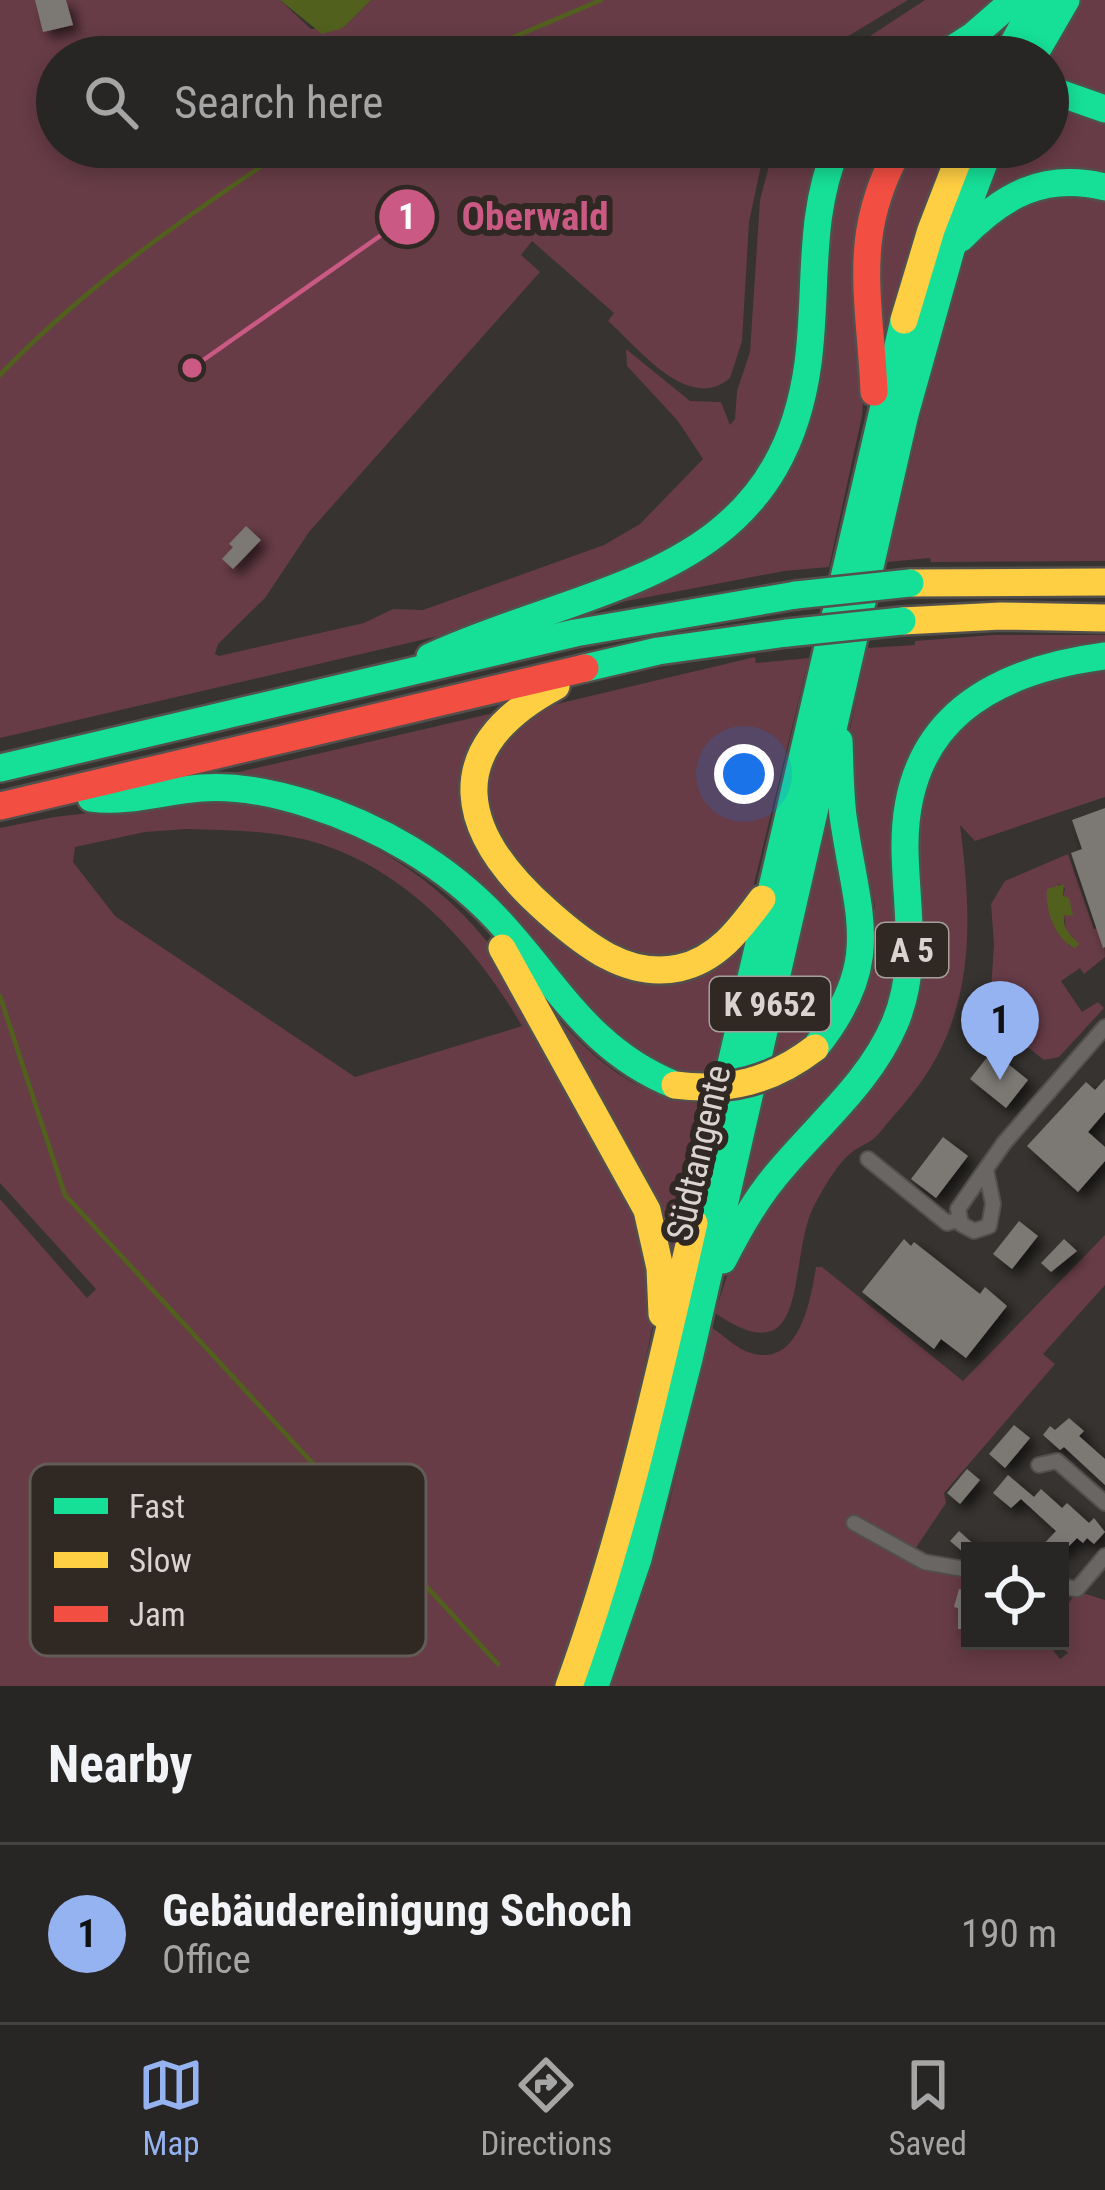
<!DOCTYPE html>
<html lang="en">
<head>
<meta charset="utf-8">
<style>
	:root { --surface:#282624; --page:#302e2c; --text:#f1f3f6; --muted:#a5a5a6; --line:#444341; --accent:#95b2f1 }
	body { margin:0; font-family:"Roboto Condensed",sans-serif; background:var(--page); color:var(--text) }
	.controls { position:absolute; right:36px; bottom:36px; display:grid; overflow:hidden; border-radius:0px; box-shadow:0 6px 18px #0003 }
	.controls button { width:108px; height:108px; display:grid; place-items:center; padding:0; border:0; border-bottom:3px solid var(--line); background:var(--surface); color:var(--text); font:60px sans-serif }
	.you { position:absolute; left:744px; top:774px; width:42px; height:42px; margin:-30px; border:9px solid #fff; border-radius:50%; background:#1a73e8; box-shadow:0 0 0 18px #1a73e833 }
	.badge { display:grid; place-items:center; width:78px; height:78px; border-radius:50%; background:var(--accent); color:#111; font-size:39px; font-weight:700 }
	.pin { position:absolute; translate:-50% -99px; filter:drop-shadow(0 3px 6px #0008) }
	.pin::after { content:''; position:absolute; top:63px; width:42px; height:36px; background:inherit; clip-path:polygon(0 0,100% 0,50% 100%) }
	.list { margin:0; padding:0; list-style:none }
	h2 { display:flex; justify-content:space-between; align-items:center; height:156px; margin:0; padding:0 48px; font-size:51px }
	h2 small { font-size:39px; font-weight:400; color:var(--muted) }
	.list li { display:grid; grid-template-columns:78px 1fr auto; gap:36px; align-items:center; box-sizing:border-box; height:180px; padding:0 48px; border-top:3px solid var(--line) }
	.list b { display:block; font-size:45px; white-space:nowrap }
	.list p { margin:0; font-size:39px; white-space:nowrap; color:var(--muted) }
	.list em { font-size:39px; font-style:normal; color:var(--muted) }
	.icon { flex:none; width:66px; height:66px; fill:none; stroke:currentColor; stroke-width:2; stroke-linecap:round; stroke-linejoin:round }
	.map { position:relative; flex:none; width:1105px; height:1686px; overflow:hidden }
	.search { position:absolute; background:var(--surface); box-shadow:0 6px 18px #0003; left:36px; right:36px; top:36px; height:132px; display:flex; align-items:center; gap:30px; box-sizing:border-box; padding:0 42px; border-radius:66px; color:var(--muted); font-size:45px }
	.sheet { height:336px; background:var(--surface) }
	nav { display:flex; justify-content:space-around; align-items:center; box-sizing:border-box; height:168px; border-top:3px solid var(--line); background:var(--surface); font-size:33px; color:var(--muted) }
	nav a { display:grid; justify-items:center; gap:6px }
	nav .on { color:var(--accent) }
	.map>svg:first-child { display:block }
</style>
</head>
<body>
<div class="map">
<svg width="1105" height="1686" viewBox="0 0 1105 1686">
	<defs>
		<filter id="shadow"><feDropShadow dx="7" dy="7" stdDeviation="6" flood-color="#0009"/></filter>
	</defs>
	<rect width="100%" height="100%" fill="#363330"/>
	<g fill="#673c47" fill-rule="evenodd">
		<path d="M0,0H280L311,29L343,28L371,0H908L850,35L824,57H57V147H765L749,222L742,341L730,378C688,414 638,347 608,321L614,313L532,241L521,255L540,272L309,532L265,598L218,644L215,654L219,656L364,623L393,609L423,610L604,545L640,524L703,459L678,421L627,366L626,349L690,401L721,402L730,425L735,419L737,391L750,352L760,200L774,147H826L786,420L746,492L657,563L464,630L0,738Z"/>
		<polygon points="925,0 1003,0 952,41 923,57 838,57"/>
		<polygon points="1082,0 1105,0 1105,99 1069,82 1048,78 1048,60"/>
		<polygon points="1048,99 1105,116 1105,182 980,207 1005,147 1048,147"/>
		<polygon points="845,147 891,147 881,161 862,416 829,567 784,571 601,606 782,472 819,248"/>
		<polygon points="912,147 949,147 913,243 882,352 870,274 886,188"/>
		<polygon points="1039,190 1105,195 1105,561 931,562 930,558 887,562 934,361 967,252 976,236"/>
		<polygon points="1105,635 1105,650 1074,654 924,743 908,926 888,1026 733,1224 762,1095 814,1067 875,941 875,906 852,793 849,734 867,648 915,645 915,641 993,635"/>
		<polygon points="755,657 756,663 809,658 751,896 713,946 646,963 581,933 493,842 483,786 497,744 540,708"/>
		<path d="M1105,662V797L975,841L960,825C970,904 976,985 936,1058C922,1085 900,1108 881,1131C872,1143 863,1144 852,1152C837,1164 824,1187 815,1204C786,1256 814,1381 715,1313L737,1245L894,1043L912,829L938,745L996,691Z"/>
		<polygon points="498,712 477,843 637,975 746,935 713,1079 677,1075 604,1036 466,878 226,775"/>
		<path d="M212,799C327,811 433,864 501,960L638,1209L655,1315L621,1475L590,1584L553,1686H0V1199L87,1298L96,1289L0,1183V828L54,817ZM186,829C219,830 254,830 287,836C391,853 472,939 522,1026L355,1077L115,916L73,862L75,847L145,832Z"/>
		<polygon points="828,804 859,946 822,1029 769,1066"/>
		<path d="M1068,854L1094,929L1104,927L1105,957L1084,974L1080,968L1061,981L1082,1012L1098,1002L1104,1008L1059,1057L1044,1060L1003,1028L990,1006L994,944L991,904L1005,881ZM1059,884L1065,888L1063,897L1070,914L1064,915L1066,931L1073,937L1070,946L1052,920Z"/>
		<path d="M549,1007C592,1060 636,1098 707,1104L669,1276Z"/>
		<path d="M1105,1235V1285L1043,1354L1055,1364L944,1493L946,1503L909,1558L970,1574V1641H1046L1060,1659L1068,1653L1055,1641H1060V1619L1076,1591L1105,1600V1686H611L668,1509L711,1327C722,1334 738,1350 751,1353C800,1368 811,1298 816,1267H822L963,1381Z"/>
	</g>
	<g fill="#52601e">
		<polygon points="280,0 371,0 343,28 322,34"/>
		<path d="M1064,884L1063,896L1069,898L1073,916L1064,915C1063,930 1070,934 1079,944L1075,948C1055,939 1045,910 1047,889Z"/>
	</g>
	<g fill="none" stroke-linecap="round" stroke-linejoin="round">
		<g stroke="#52601e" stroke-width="4.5">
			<polyline points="467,57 601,0"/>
			<path d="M0,375C85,286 188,215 290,147"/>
			<polyline points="0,996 65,1195 498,1664"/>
		</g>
	</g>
	<g fill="#7b7975" filter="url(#shadow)">
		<polygon points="35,0 66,0 73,25 43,32"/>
		<polygon points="246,526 261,540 233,569 222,559 233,547 229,544"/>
		<polygon points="1105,808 1105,947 1103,948 1071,853 1082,849 1072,820"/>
		<polygon points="992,1051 1028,1080 1006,1108 970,1079"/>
		<polygon points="1105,1079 1105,1112 1088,1132 1105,1147 1105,1161 1078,1192 1027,1146 1086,1082 1095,1090"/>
		<polygon points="943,1137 968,1156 936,1198 911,1179"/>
		<polygon points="1019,1221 1038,1236 1012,1269 993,1254"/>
		<polygon points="904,1239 911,1246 914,1242 980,1294 985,1287 1007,1306 966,1358 941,1339 934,1349 862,1292"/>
		<polygon points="1064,1239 1077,1251 1051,1272 1041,1263"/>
		<polygon points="1069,1418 1084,1431 1079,1436 1105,1459 1105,1485 1064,1447 1060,1450 1043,1435 1050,1426 1055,1430"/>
		<polygon points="1014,1425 1030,1438 1005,1468 989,1454"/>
		<polygon points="967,1469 980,1480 960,1504 947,1493"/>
		<polygon points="1008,1475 1034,1497 1041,1489 1062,1508 1067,1503 1089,1523 1094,1518 1105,1532 1094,1544 1087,1538 1083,1543 1077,1538 1064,1551 1037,1551 1056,1531 1021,1499 1011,1508 993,1493"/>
		<polygon points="959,1531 969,1540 982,1551 970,1551 970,1558 950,1541"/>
		<polygon points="959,1589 970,1592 970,1629 958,1629 958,1608 954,1607"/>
	</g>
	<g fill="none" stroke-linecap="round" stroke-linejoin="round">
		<g stroke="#524f4d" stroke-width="18">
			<g id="street">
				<polyline points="868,1159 947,1223 958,1220"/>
				<polyline points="986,1170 993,1204 989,1226 974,1231 961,1224 958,1209 1004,1143 1105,1027"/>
				<polyline points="1039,1465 1057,1461 1105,1503"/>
				<polyline points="854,1523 924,1562 970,1570"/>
				<polyline points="1060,1586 1077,1589 1105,1556"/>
			</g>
		</g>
		<g stroke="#524f4d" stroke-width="32">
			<g id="fast">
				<polyline points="940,57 974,35 1014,0"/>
				<polyline points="1006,57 1037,0"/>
				<polyline points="1033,57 1066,0"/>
				<polyline points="1048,89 1105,109"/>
				<path d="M961,238C1003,195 1044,172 1105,187"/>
				<path d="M430,657C590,583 779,581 808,363C818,288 807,218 837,147"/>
				<polyline points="585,668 658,651 787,633"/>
				<polyline points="0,768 575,633 796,595"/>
				<path d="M91,798C129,803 163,791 201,788C237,785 274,793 309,804C379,826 446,865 496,918C557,983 588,1050 675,1085"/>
				<path d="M815,1048C885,961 857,916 843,816C840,792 840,766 839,741"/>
				<polyline points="694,1223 904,320"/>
				<path d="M723,1260C740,1227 758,1195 783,1167C822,1121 871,1080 895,1023C919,966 906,909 905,850C903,721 991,671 1105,656"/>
				<polyline points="595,1686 638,1559 689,1359 905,414 951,250 990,147"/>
			</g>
		</g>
		<g stroke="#524f4d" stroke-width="32">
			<g id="slow">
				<polyline points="904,320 931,230 963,147"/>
				<polyline points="910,583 1105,582"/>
				<polyline points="902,621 1001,616 1105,618"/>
				<path d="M556,686C437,750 459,834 548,912C584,944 627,979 679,968C717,960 740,929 762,899"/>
				<polyline points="502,948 647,1210 660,1268 662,1314"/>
				<path d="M569,1686C624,1535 658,1379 694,1223"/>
			</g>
		</g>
		<g stroke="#524f4d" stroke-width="32">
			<g id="jam">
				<path d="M874,392C870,297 850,235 900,147"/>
				<polyline points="0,806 585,668"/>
			</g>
		</g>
		<use href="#street" stroke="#696663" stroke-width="14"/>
		<use href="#fast" stroke="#16e098" stroke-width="27"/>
		<use href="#slow" stroke="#ffcf43" stroke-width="27"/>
		<use href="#jam" stroke="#f24e42" stroke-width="27"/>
		<g stroke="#524f4d" stroke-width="32" stroke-linecap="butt">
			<g id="fast-bridge">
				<polyline points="796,595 910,583"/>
				<polyline points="787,633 902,621"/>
			</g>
		</g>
		<g stroke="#524f4d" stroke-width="32" stroke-linecap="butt">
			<path id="slow-bridge" d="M675,1085C729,1092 772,1081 815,1048"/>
		</g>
		<use href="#fast-bridge" stroke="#16e098" stroke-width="27"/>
		<use href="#slow-bridge" stroke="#ffcf43" stroke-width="27"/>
	</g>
	<g text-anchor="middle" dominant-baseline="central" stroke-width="12" stroke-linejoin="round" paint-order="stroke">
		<g fill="#302822" stroke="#a6a09c" stroke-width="3">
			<rect x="876" y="923" width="72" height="54" rx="9"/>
			<rect x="710" y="977" width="120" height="54" rx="9"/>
		</g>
		<g font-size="33" font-weight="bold" fill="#d9d4d0">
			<text x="912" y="950">A 5</text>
			<text x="770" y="1004">K 9652</text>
		</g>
		<g font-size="36" fill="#d9d4d0" stroke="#302822">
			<text transform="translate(699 1153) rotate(-77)">Südtangente</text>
		</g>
	</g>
	<rect x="30" y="1464" width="396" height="192" rx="18" fill="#302822" stroke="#635c56" stroke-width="3"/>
	<rect x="54" y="1498" width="54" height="16" fill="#16e098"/>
	<rect x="54" y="1552" width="54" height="16" fill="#ffcf43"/>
	<rect x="54" y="1606" width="54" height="16" fill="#f24e42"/>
	<g font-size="33" fill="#d9d4d0">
		<text x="129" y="1518">Fast</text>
		<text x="129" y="1572">Slow</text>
		<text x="129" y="1626">Jam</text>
	</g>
	<path fill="none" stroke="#ca5a84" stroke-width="4.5" d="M192 368L407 217"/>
	<g fill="#ca5a84" stroke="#302822" stroke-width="4.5">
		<circle cx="192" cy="368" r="12"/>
		<circle cx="407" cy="217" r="30"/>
	</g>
	<g font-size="36" text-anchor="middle" font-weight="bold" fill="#fff">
		<text x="407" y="229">1</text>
	</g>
	<g font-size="39" text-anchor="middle" font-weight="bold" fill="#ca5a84" stroke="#302822" stroke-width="12" stroke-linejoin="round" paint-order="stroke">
		<text x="535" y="230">Oberwald</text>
	</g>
</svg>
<div class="controls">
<button><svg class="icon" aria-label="locate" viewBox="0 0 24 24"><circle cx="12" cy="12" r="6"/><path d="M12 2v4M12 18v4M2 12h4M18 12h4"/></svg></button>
</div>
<div class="you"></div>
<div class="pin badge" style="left:1000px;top:1080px">1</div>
<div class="search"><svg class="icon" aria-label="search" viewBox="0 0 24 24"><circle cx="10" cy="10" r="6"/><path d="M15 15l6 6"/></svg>Search here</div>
</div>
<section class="sheet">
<h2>Nearby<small></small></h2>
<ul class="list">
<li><span class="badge">1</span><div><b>Gebäudereinigung Schoch</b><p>Office</p></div><em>190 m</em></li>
</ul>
</section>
<nav>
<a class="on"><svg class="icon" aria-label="map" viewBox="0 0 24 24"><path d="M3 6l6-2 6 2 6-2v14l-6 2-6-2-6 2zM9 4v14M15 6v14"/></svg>Map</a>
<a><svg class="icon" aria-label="directions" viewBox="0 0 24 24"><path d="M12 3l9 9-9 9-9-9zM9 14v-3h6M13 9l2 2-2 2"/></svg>Directions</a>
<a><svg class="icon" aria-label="saved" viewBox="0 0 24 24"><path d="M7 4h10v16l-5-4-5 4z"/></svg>Saved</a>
</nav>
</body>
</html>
